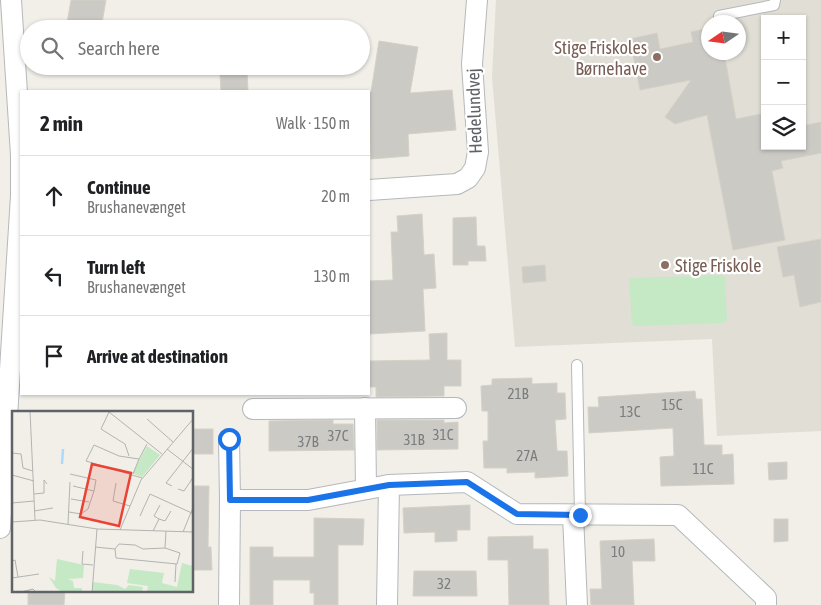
<!DOCTYPE html>
<html lang="en">
<head>
<meta charset="utf-8">
<style>
	:root { --surface:#fff; --page:#f6f6f6; --text:#202124; --muted:#757577; --line:#e0e0e0 }
	body { margin:0; font-family:"Asap Condensed",sans-serif; background:var(--page); color:var(--text) }
	.controls { position:absolute; right:15px; top:15px; display:grid; overflow:hidden; border-radius:0px; box-shadow:0 1px 4px #0004 }
	.controls button { width:45px; height:45px; display:grid; place-items:center; padding:0; border:0; border-bottom:1px solid var(--line); background:var(--surface); color:var(--text); font:25px sans-serif }
	.compass { position:absolute; left:701px; top:15px; width:45px; height:45px; border-radius:50%; background:var(--surface); box-shadow:0 1px 4px #0004; rotate:257deg }
	.stop { position:absolute; width:15px; height:15px; margin:-11px; border:4px solid #1a73e8; border-radius:50%; background:#fff }
	.stop.end { background:#1a73e8; border-color:#fff; box-shadow:0 1px 5px #0008 }
	.list { margin:0; padding:0; list-style:none }
	h2 { display:flex; justify-content:space-between; align-items:center; height:65px; margin:0; padding:0 20px; font-size:21px }
	h2 small { font-size:16px; font-weight:400; color:var(--muted) }
	.list li { display:grid; grid-template-columns:32px 1fr auto; gap:15px; align-items:center; box-sizing:border-box; height:80px; padding:0 20px; border-top:1px solid var(--line) }
	.list b { display:block; font-size:19px; white-space:nowrap }
	.list p { margin:0; font-size:16px; white-space:nowrap; color:var(--muted) }
	.list em { font-size:16px; font-style:normal; color:var(--muted) }
	.icon { flex:none; width:28px; height:28px; fill:none; stroke:currentColor; stroke-width:2; stroke-linecap:round; stroke-linejoin:round }
	.map { position:relative; flex:none; width:821px; height:605px; overflow:hidden }
	.search { position:absolute; background:var(--surface); box-shadow:0 1px 4px #0004; left:20px; top:20px; width:350px; height:55px; display:flex; align-items:center; gap:12px; box-sizing:border-box; padding:0 18px; border-radius:28px; color:var(--muted); font-size:19px }
	.panel { position:absolute; background:var(--surface); box-shadow:0 1px 4px #0004; left:20px; top:90px; width:350px; height:305px; border-radius:0px }
	.map>svg:first-child { display:block }
</style>
</head>
<body>
<div class="map">
<svg width="821" height="605" viewBox="0 0 821 605">
	<rect width="100%" height="100%" fill="#f1efe8"/>
	<path fill="#e1ded6" fill-rule="evenodd" d="M496,0H821V431L717,436L712,339L515,347L492,77ZM765,19H802V146H765ZM708,22H738V52H708Z"/>
	<polygon fill="#c5e8c5" points="723,275 725,277 727,320 723,323 634,326 632,323 629,280 632,278"/>
	<g fill="#cccac5" stroke="#d6d1c6">
		<polygon points="71,0 106,0 101,29 66,29"/>
		<polygon points="708,28 708,52 724,52 736,119 765,113 765,146 802,146 802,126 821,122 821,153 781,161 783,168 772,171 785,240 733,250 707,115 675,124 665,117 691,80 640,90 630,39 657,33 660,49 693,42 691,32"/>
		<polygon points="379,41 418,47 410,93 452,90 456,130 408,134 409,156 371,159 369,92 371,92"/>
		<polygon points="247,72 248,91 221,91 220,74"/>
		<polygon points="422,214 424,255 434,254 436,288 423,289 425,331 369,334 369,281 393,280 391,232 398,232 397,216"/>
		<polygon points="476,217 477,246 485,246 486,261 468,261 468,265 453,265 453,218"/>
		<polygon points="821,239 821,302 800,307 794,275 783,277 777,247"/>
		<polygon points="545,265 546,281 523,283 522,267"/>
		<polygon points="447,333 447,360 461,360 461,386 444,386 444,396 376,397 376,387 369,387 369,361 430,360 429,334"/>
		<polygon points="532,378 532,384 557,383 557,393 565,393 566,419 555,420 557,451 567,451 568,476 535,478 535,472 507,473 507,468 484,468 483,441 488,441 488,411 482,411 481,386 492,385 492,379"/>
		<polygon points="695,391 696,399 702,399 704,445 722,445 722,455 733,454 734,484 661,486 660,457 674,456 673,428 589,433 588,407 599,407 598,397"/>
		<polygon points="333,420 333,424 353,424 354,450 269,451 269,421"/>
		<polygon points="377,420 444,420 444,423 458,422 458,449 377,450"/>
		<rect x="192" y="429" width="21" height="25"/>
		<polygon points="787,462 787,479 769,480 768,463"/>
		<polygon points="192,486 209,486 208,547 211,547 212,570 192,570"/>
		<polygon points="470,505 470,530 457,530 457,541 435,542 435,532 404,533 403,508"/>
		<polygon points="314,518 364,519 363,545 338,545 338,605 314,605 314,593 310,593 310,580 273,580 273,605 250,605 250,547 273,547 273,557 314,557"/>
		<polygon points="774,519 788,519 788,541 774,542"/>
		<polygon points="533,536 533,549 548,549 549,605 509,605 508,560 488,560 488,537"/>
		<polygon points="654,539 655,561 632,561 634,605 591,605 590,589 602,589 600,541"/>
		<polygon points="414,571 476,571 477,596 413,596"/>
		<polygon points="28,591 65,591 64,605 28,605"/>
	</g>
	<g fill="none" stroke-linecap="round" stroke-linejoin="round">
		<g stroke="#b5b8bc" stroke-width="12">
			<g id="service">
				<polyline points="719,16 774,5 775,0"/>
				<polyline points="577,365 580,515"/>
			</g>
		</g>
		<g stroke="#b5b8bc" stroke-width="22">
			<g id="minor">
				<polyline points="369,190 457,184 468,178 475,168 478,152 472,64 477,0"/>
				<polyline points="365,408 366,489"/>
				<polyline points="253,409 456,408"/>
				<polyline points="229,439 230,500"/>
				<polyline points="573,515 577,605"/>
				<polyline points="0,528 21,196 21,155 11,0"/>
				<polyline points="229,605 230,500 308,500 389,485"/>
				<polyline points="387,605 389,485 467,482 517,514 678,515 766,598 766,605"/>
			</g>
		</g>
		<use href="#service" stroke="#fff" stroke-width="10"/>
		<use href="#minor" stroke="#fff" stroke-width="20"/>
	</g>
	<g fill="none" stroke-linecap="round" stroke-linejoin="round">
		<polyline stroke="#1a73e8" stroke-width="6" points="229,439 230,500 308,500 389,485 467,482 517,514 580,515"/>
	</g>
	<g fill="#8d6e63" stroke="#fff" stroke-width="2">
		<circle cx="657" cy="57" r="5"/>
		<circle cx="665" cy="265" r="5"/>
	</g>
	<g text-anchor="middle" dominant-baseline="central" stroke-width="4.5" stroke-linejoin="round" paint-order="stroke">
		<g font-size="15" fill="#7a7d7f">
			<text x="518" y="393">21B</text>
			<text x="672" y="404">15C</text>
			<text x="630" y="411">13C</text>
			<text x="443" y="434">31C</text>
			<text x="338" y="435">37C</text>
			<text x="414" y="439">31B</text>
			<text x="308" y="441">37B</text>
			<text x="527" y="455">27A</text>
			<text x="703" y="468">11C</text>
			<text x="618" y="551">10</text>
			<text x="444" y="583">32</text>
		</g>
		<g font-size="18" fill="#785e54" stroke="#fff" text-anchor="end">
			<text x="647" y="47">Stige Friskoles<tspan x="647" dy="21">Børnehave</tspan></text>
			<text x="675" y="265" text-anchor="start">Stige Friskole</text>
		</g>
		<g font-size="18" fill="#5f6368" stroke="#fff">
			<text transform="translate(474 111) rotate(-92)">Hedelundvej</text>
		</g>
	</g>
	<g transform="translate(12 411)">
		<rect width="181" height="181" fill="#f1efe8"/>
		<path d="M135,35L148,44L130,66L122,63V59ZM45,148L72,154L71,167L56,168L61,170L62,177H70V181H51L44,177L37,166L43,170ZM170,152L181,155V181H135L136,175L115,172L118,158L152,162L150,172L165,176ZM81,171L105,174L113,178L117,174L131,176L130,181H80Z" fill="#c5e8c5"/>
		<path fill="none" stroke="#aadaff" stroke-width="2.5" d="M50,53L51,38"/>
		<path fill="none" stroke="#b3b3b1" stroke-width="1" d="M18,0L23,109M135,8L161,31M155,38L182,59M0,42L9,43L11,57L21,60M117,45L113,33L89,18L97,1L150,43M127,48L135,33M58,63L84,69L82,80M121,63L127,48L107,45L82,34L74,50L130,67M0,64L22,70M104,72L101,90L118,95M160,75L154,72L182,36M166,78L172,80L182,65M22,83L32,82V69L35,73M59,88L77,91M0,92L22,90M22,100L41,97M57,101L69,103L76,98L82,80L61,75M128,105L138,83L182,103M147,108L142,105L148,94M0,111L28,109L85,118L182,121M56,113L58,71M108,119L129,69L182,7M141,120L147,108L153,110L159,100M171,121L182,94M83,136L103,138L107,133L123,134L131,138L153,137L154,120M103,138L104,147L165,153L168,142L153,137M71,140L70,153L81,154M0,150L3,149L6,166M0,167L27,163M163,171L164,153M5,182L21,178L25,182M80,182L85,118"/>
		<path fill="#ea4335" fill-opacity="0.15" stroke="#ea4335" stroke-width="2.5" d="M80,53L119,62L107,115L68,106Z"/>
		<rect width="181" height="181" fill="none" stroke="#5f6368" stroke-width="2.5"/>
	</g>
</svg>
<div class="controls">
<button>+</button>
<button>−</button>
<button><svg class="icon" aria-label="layers" viewBox="0 0 24 24"><path d="M12 4l9 5-9 5-9-5zM3 14l9 5 9-5"/></svg></button>
</div>
<svg class="compass" viewBox="-18 -18 36 36"><path d="M0-13l5 13h-10z" fill="#e53935"/><path d="M0 13l5-13h-10z" fill="#757577"/></svg>
<div class="stop" style="left:229px;top:439px"></div>
<div class="stop end" style="left:580px;top:515px"></div>
<div class="search"><svg class="icon" aria-label="search" viewBox="0 0 24 24"><circle cx="10" cy="10" r="6"/><path d="M15 15l6 6"/></svg>Search here</div>
<section class="panel">
<h2>2 min<small>Walk · 150 m</small></h2>
<ul class="list">
<li><svg class="icon" aria-label="ahead" viewBox="0 0 24 24"><path d="M12 20V5M6 11l6-6 6 6"/></svg><div><b>Continue</b><p>Brushanevænget</p></div><em>20 m</em></li>
<li><svg class="icon" aria-label="left" viewBox="0 0 24 24"><path d="M17 20v-9H6M10 6l-5 5 5 5"/></svg><div><b>Turn left</b><p>Brushanevænget</p></div><em>130 m</em></li>
<li><svg class="icon" aria-label="arrive" viewBox="0 0 24 24"><path d="M6 21V4h12l-3 4 3 4H6"/></svg><div><b>Arrive at destination</b></div></li>
</ul>
</section>
</div>
</body>
</html>
